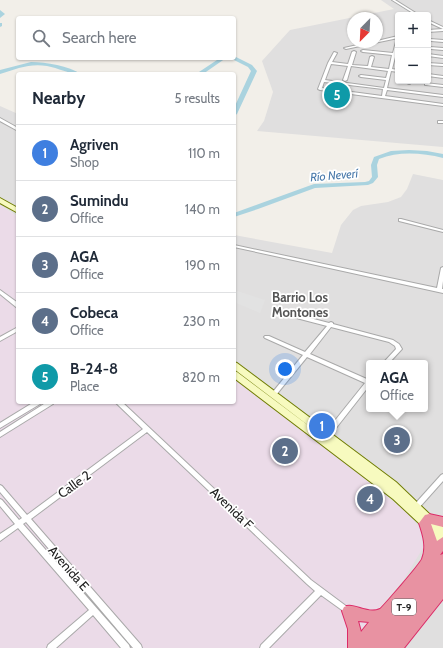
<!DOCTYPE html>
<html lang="en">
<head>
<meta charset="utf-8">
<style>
	:root { --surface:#fff; --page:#f6f6f7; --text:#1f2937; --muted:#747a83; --line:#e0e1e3; --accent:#0f766e }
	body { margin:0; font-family:Cabin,sans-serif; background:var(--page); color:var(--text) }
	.controls { position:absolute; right:12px; top:12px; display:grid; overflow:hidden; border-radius:4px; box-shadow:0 1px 3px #0004 }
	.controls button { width:36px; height:36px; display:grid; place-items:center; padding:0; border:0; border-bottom:1px solid var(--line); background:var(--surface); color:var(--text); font:20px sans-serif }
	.compass { position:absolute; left:347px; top:12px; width:36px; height:36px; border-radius:50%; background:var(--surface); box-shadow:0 1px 3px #0004; rotate:204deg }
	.you { position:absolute; left:285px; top:369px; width:14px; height:14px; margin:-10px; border:3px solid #fff; border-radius:50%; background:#1a73e8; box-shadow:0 0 0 6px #1a73e833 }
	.badge { display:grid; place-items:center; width:26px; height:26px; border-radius:50%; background:var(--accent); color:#fff; font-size:13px; font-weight:700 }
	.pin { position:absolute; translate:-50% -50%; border:2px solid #fff; box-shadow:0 1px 4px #0006 }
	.popup { position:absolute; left:366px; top:360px; width:62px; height:52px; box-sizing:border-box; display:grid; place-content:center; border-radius:4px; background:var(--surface); filter:drop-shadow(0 1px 3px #0005); font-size:13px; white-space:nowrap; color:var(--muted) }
	.popup b { font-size:15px; color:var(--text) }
	.popup::after { content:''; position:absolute; left:50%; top:100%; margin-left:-8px; border:8px solid transparent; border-top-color:var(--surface) }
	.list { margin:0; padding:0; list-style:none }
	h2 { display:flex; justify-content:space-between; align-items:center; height:52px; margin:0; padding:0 16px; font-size:17px }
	h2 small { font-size:13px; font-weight:400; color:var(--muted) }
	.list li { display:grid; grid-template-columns:26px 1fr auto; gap:12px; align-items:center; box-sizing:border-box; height:56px; padding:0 16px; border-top:1px solid var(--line) }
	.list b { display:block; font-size:15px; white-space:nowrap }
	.list p { margin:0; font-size:13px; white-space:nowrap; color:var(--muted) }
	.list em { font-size:13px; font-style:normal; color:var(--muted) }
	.icon { flex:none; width:22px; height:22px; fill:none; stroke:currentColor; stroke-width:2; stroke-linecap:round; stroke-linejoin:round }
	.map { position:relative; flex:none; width:443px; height:648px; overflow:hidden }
	.search { position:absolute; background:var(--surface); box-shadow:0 1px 3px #0004; left:16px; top:16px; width:220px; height:44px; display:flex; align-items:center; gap:10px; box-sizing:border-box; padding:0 14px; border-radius:4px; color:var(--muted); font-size:15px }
	.panel { position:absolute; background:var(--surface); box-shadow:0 1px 3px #0004; left:16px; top:72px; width:220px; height:332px; border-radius:4px }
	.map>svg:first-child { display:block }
</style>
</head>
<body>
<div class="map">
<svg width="443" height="648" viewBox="0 0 443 648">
	<rect width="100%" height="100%" fill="#f2efe9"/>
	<g fill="#e0dfdf" fill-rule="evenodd">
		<path d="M381,0H443V147L257,131L264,121L273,92L262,61L290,30L394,9ZM398,15H428V81H398ZM353,18H377V42H353Z"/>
		<polygon points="0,106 18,114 18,217 0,205"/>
		<path d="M413,174L443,180V648H346L404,579L410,515L283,413L234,377V235L332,253L341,225L353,210L361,206L388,202L401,197L407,189ZM369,363H425V409H369Z"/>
	</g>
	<polygon fill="#ebdbe8" points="0,205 18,217 18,402 234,402 234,377 283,413 410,515 421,530 423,548 404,579 346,648 0,648"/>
	<polygon fill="#e2e2e2" points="234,290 265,300 260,313 234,302"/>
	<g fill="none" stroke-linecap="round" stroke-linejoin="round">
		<g fill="#aad3df" fill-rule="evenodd">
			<polygon points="0,10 5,14 0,18"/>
			<polygon points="0,23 2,23 2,26 0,27"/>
			<polygon points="234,56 252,65 257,71 237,114 234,116 234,108 251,71 248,67 232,59 231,58 234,58"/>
			<polygon points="220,58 226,58 203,74 196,74"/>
			<path d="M31,62C46,62 69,66 81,74C69,74 58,68 47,66C30,63 16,69 0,74V70Z"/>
			<path d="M409,150L427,151L443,154V158C422,153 399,151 379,159L377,165L378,177L373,183L368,185L315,188L258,209L234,217V213L314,184L365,182L369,181L372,177L371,165L374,157L391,151Z"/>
		</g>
		<g stroke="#a9a9a9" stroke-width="2">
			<g id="street">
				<polygon points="392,0 395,0 419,15 416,15"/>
				<polygon points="428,20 443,27 443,29 428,22"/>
				<polygon points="443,29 443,31 428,32 428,30"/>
				<polygon points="398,36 398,38 346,49 344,48 371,42 377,42 377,41"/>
				<path d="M397,38H398V45L392,69L398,70V72L391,71L387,88L443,95V97L387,90L385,96L443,104V106L320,90L318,89L328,63L334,52L337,53L332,62L348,64L352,52L354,51L356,52L352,65L368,66L370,57L372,56L374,57L371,67L389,69L392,55L363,52L361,51L363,50L393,53ZM331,64L348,66L343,80L345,81L347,80L351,66L388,71L386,78L361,75L359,76L361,77L386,80L384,88L325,80ZM324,82L383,89L382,96L322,88Z"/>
				<polygon points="430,39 443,40 443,42 431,41 429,40"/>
				<polygon points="430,47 443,48 443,50 431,49 429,48"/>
				<polygon points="428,54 443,56 443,58 428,56"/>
				<polygon points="428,63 443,64 443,66 428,65"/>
				<polygon points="428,74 443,76 443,78 428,76"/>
				<polygon points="408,81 412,81 410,84 409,84 407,83"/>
				<polygon points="425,83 443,85 443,87 426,85 425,85"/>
				<polygon points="0,118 18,128 18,131 0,121"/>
				<rect x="438" y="121" width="5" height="2"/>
				<polygon points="399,219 401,219 443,230 443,232 399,221"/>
				<polygon points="234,245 437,288 441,268 443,267 443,281 442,289 443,289 443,293 234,247"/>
				<polygon points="0,290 18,303 18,308 16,307 0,294"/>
				<polygon points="283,311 329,323 331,322 333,323 333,324 393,340 399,344 402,349 389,363 383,363 396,349 395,346 389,342 331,327 310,354 369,380 369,386 329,437 325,437 324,435 325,433 365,383 307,357 276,395 272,395 271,394 272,393 303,355 265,338 264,337 265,336 269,336 305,352 327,326 281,314 281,313"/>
				<polygon points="18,327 18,331 0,341 0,337"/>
				<polygon points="34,402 41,402 40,404 0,428 0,423"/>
				<polygon points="47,402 54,402 53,404 0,437 0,432"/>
				<polygon points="115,402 122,402 311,580 350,609 351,611 350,613 348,614 346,613 321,595 269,648 260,648 261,645 315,591 307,584 147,432 31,519 141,645 142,648 133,648 26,522 23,524 129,645 130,648 121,648 93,615 56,648 47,648 48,645 89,610 18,528 0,541 0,534 15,524 0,506 0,499 2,500 19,520 22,518 0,492 0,485 2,486 27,515 143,429"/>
				<polygon points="443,474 443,481 418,509 416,510 414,509 413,507 414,505 441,475"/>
			</g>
		</g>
		<g stroke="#707d05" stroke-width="2">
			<g id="secondary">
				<polygon points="0,198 18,208 18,213 0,203"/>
				<polygon points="234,362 237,363 396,482 443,527 443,548 440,547 422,526 393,499 234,378 234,371 237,372 321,435 234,369"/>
			</g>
		</g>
		<g stroke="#dc2a67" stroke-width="2">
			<path id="highway" d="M429,514L443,517V527L431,524L437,541L443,537V551L440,555L443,554V599L404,648H348V629L342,611L344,607C354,602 367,615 380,609C383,607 420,564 422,559C427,547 423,535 419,523L425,515ZM358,621L369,622L361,632Z"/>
		</g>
		<use href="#street" fill="#fff" fill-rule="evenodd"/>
		<use href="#secondary" fill="#f7fabf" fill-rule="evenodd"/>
		<use href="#highway" fill="#e892a2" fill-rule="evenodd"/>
	</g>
	<g text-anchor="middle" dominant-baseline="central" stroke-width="3.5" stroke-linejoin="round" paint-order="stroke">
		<rect fill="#fff" stroke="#646464" stroke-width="1" x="392" y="599" width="24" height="16" rx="3"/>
		<g font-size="10" font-weight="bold" fill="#222">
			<text x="404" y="607">T-9</text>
		</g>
		<g font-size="12" font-style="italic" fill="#4a7aab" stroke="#fff">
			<text transform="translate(334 175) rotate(-5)">Río Neverí</text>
		</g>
		<g font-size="13" font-weight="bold" fill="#555" stroke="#fff">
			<text x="300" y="297">Barrio Los<tspan x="300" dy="15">Montones</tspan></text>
		</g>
		<g font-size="13" fill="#222" stroke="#fff">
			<text transform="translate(74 484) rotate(-36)">Calle 2</text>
			<text transform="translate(232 508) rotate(44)">Avenida F</text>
			<text transform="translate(69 568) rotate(49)">Avenida E</text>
		</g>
	</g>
</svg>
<div class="controls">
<button>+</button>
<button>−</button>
</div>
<svg class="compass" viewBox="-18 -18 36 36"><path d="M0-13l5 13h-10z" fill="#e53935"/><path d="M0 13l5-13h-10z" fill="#747a83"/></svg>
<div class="you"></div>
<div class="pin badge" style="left:322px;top:426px;background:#3f7fe0">1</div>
<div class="pin badge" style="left:285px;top:451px;background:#5c6f8a">2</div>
<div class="pin badge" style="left:397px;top:440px;background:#5c6f8a">3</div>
<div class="popup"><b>AGA</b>Office</div>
<div class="pin badge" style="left:370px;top:499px;background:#5c6f8a">4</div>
<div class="pin badge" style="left:337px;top:95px;background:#0f9aa8">5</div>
<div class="search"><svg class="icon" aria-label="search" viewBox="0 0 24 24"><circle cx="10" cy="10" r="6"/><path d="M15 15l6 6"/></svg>Search here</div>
<section class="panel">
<h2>Nearby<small>5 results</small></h2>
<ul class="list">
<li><span class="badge" style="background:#3f7fe0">1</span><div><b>Agriven</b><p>Shop</p></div><em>110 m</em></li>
<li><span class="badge" style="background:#5c6f8a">2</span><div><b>Sumindu</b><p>Office</p></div><em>140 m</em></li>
<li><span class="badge" style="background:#5c6f8a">3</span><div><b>AGA</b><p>Office</p></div><em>190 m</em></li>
<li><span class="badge" style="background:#5c6f8a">4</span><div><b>Cobeca</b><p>Office</p></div><em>230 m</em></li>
<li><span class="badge" style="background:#0f9aa8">5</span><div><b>B-24-8</b><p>Place</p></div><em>820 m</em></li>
</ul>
</section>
</div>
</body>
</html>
